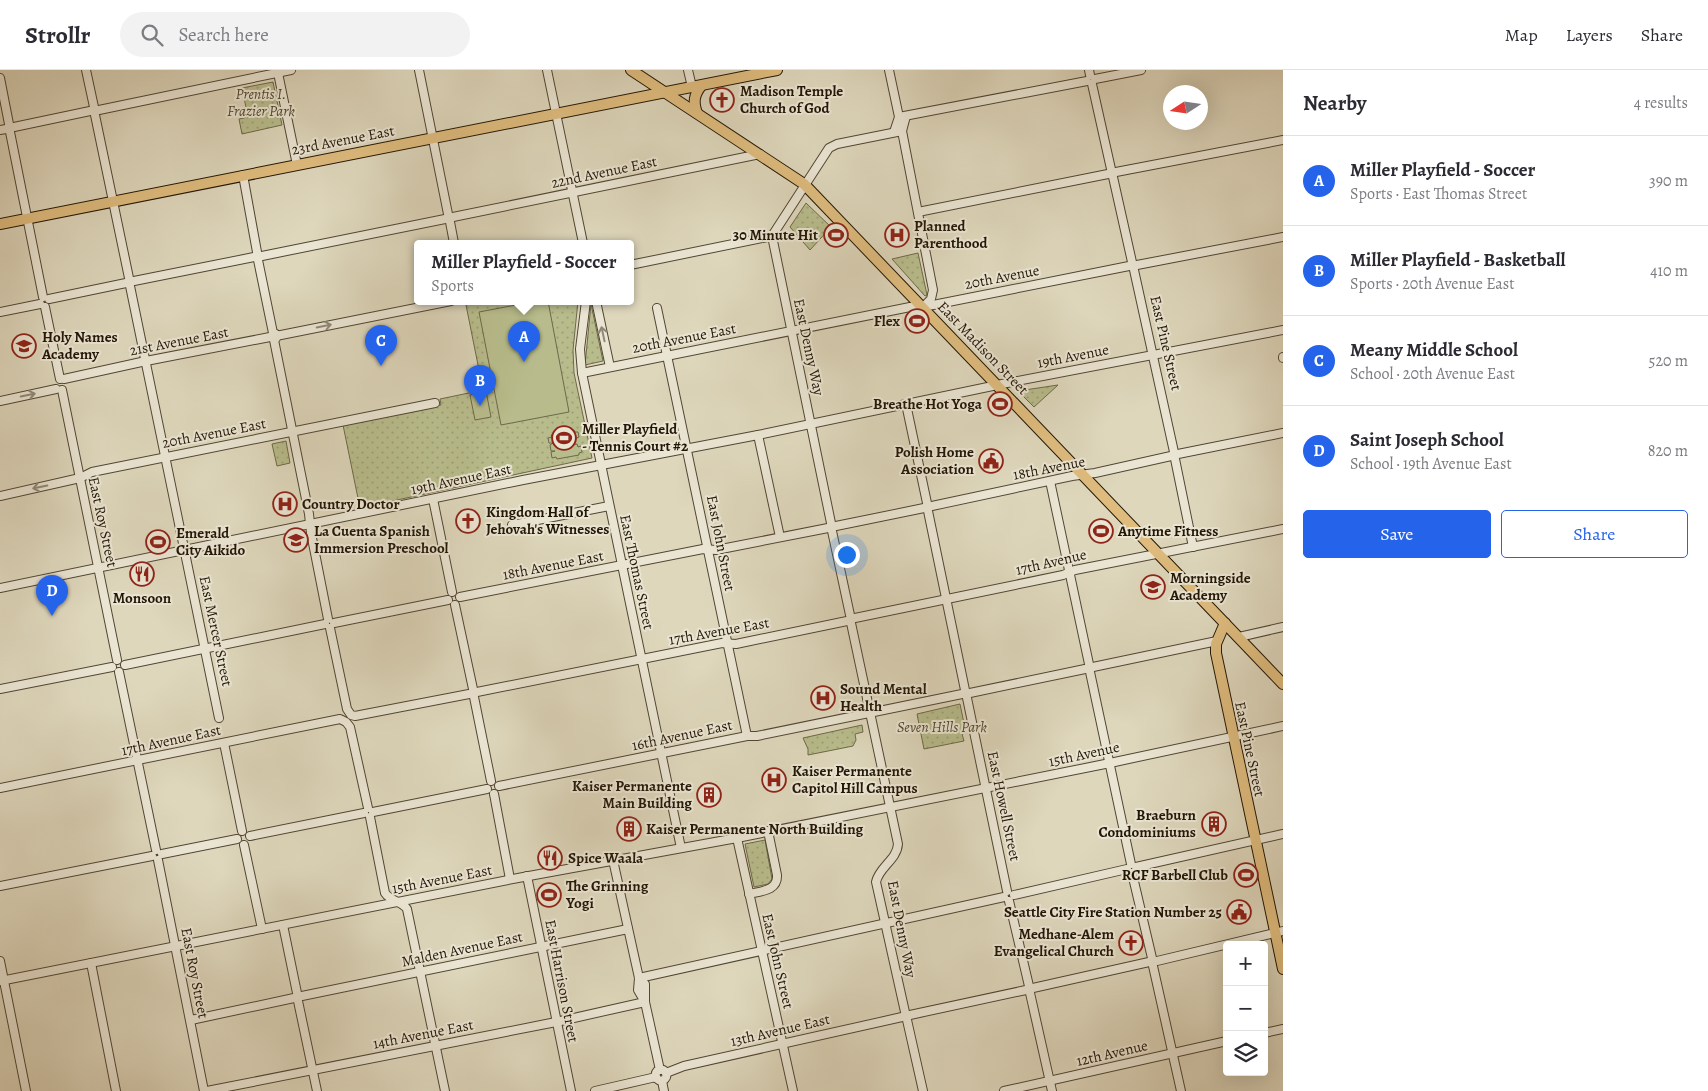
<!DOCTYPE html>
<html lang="en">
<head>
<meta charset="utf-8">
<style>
	:root { --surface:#fff; --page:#f2f2f3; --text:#2b2b33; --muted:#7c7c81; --line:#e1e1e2; --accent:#2563eb }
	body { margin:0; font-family:Alegreya,serif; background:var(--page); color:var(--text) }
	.controls { position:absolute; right:15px; bottom:15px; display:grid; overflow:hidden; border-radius:5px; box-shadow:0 5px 20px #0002 }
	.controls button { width:45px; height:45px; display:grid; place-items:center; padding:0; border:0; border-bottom:1px solid var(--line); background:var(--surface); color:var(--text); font:25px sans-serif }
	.compass { position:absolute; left:1163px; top:15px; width:45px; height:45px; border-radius:50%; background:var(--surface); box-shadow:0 5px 20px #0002; rotate:258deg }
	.you { position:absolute; left:846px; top:484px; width:18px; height:18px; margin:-12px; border:4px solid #fff; border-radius:50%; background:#1a73e8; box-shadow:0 0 0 8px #1a73e833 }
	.badge { display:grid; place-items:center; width:32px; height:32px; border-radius:50%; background:var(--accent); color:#fff; font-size:16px; font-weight:700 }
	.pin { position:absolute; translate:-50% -41px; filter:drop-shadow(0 1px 2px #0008) }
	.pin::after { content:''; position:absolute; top:26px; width:18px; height:15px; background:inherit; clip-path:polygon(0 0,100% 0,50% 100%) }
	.popup { position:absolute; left:414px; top:170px; width:220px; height:65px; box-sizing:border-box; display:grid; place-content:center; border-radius:5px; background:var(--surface); filter:drop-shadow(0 1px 4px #0005); font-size:16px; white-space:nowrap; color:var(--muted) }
	.popup b { font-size:19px; color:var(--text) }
	.popup::after { content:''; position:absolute; left:50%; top:100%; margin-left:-10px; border:10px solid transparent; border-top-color:var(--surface) }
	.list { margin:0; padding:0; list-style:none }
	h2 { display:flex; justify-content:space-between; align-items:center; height:65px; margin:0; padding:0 20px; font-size:21px }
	h2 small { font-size:16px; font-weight:400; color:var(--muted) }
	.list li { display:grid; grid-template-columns:32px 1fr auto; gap:15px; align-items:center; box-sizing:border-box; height:90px; padding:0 20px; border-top:1px solid var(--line) }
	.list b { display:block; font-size:19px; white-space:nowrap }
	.list p { margin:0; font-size:16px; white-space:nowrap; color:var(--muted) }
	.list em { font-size:16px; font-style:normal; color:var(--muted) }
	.actions { display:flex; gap:10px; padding:15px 20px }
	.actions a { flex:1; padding:11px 0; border:1px solid var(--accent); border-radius:5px; text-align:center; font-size:18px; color:var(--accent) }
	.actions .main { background:var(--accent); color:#fff }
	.icon { flex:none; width:28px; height:28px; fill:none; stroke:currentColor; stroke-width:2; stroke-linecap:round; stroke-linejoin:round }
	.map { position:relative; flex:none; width:1283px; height:1021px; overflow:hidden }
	header { display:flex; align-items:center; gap:30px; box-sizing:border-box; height:70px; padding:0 25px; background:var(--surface); border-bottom:1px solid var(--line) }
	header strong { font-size:24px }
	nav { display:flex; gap:28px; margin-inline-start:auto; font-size:18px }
	.search { width:350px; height:45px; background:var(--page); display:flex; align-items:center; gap:12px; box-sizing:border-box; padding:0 18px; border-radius:28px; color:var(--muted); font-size:19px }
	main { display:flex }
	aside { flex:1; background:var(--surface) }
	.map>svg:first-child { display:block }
</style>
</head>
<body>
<header>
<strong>Strollr</strong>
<div class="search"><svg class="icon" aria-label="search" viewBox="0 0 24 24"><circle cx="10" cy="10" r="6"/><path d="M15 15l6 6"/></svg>Search here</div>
<nav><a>Map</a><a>Layers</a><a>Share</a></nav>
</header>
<main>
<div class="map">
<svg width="1283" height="1021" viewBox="0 0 1283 1021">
	<defs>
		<pattern id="park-dots" width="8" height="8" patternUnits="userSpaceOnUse" patternTransform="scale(1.25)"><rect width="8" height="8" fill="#b8bc8c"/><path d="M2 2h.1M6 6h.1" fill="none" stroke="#9ea177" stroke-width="1.8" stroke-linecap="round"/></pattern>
	</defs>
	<rect width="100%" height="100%" fill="#ded7bc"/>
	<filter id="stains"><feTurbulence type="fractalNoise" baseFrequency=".004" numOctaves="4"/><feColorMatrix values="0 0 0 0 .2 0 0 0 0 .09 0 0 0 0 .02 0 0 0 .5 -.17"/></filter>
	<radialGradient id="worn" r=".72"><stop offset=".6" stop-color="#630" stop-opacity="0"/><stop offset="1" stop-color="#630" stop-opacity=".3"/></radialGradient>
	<g fill="url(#park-dots)" stroke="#6d6949">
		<polygon points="273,12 282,55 242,64 239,49 248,47 242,18"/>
		<polygon points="806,133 831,157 810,180 790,157"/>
		<polygon points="918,183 927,225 925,226 892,189"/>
		<polygon points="487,231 578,231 573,280 574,303 592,388 360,438 343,355 441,335 440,329 483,320 466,235"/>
		<polygon points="591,234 603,291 585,295"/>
		<polygon points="1058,315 1034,337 1018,321"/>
		<polygon points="286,371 290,393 277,396 272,374"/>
		<polygon points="960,634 966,663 962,664 964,671 924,679 917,644"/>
		<polygon points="862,655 863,662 855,664 856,670 853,676 808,685 808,679 803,668"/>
		<polygon points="765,770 772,809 768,814 754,817 745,774"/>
	</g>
	<g fill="#b8bc8c" stroke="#6d6949">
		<polygon points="537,231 548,231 569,342 501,355 479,242"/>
		<polygon points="486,321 491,347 475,350 470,325"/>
		<polygon points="574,360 575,362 578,362 579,367 576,368 576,370 563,373 563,377 577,374 578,377 581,376 582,382 579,383 579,385 557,389 556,387 552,388 551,382 555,381 551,381 550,375 553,373 549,373 548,368 552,367 551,365"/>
	</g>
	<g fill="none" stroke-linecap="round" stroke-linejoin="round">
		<g stroke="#514634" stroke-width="10">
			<g id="minor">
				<polyline points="86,0 94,37"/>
				<polyline points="419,0 448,144"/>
				<polyline points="547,0 583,173"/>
				<polyline points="688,0 692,17"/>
				<polyline points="889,0 899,47 894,62"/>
				<polyline points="1089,0 1090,5"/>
				<polyline points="278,3 297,95"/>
				<polyline points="0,8 9,54"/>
				<polyline points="1095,9 1141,0"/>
				<polyline points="1092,14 1111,99"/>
				<polyline points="99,40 291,0"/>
				<polyline points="95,45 129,208"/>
				<polyline points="906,46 902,61 933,220 931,229 924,236"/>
				<polyline points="899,47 1087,11"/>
				<polyline points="14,57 90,41"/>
				<polyline points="0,60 6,59"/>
				<polyline points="10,62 43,227"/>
				<polyline points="1116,102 1283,70"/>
				<polyline points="243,105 257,182"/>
				<polyline points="1113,107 1132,192"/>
				<polyline points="918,142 1108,104"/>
				<polyline points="453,147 760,84"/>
				<polyline points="450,152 454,173"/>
				<polyline points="262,186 445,149"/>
				<polyline points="258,190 273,263 276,264 276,268"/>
				<polyline points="630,195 772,166"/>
				<polyline points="1137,195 1283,167"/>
				<polyline points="1134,200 1174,382"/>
				<polyline points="134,211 254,187"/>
				<polyline points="130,216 219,648"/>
				<polyline points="49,229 126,213"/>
				<polyline points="586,231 580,279 582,303 681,778"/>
				<polyline points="596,231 610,297"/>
				<polyline points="45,237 60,309"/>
				<polyline points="657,238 747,666"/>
				<polyline points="0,242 40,234"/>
				<polyline points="276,266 451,231"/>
				<polyline points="274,270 309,444 311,463 328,549"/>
				<polyline points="1283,287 1283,288"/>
				<polyline points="582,303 910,237 923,237 1129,196"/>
				<polyline points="64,309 146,291 270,267"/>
				<polyline points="62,320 117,590"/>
				<polyline points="0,331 56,319"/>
				<polyline points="906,334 927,433"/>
				<polyline points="758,365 780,467"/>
				<polyline points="1178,384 1283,363"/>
				<polyline points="1175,389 1193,477"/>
				<polyline points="1050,411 1089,594"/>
				<polyline points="0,426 80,408 92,402 435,333"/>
				<polyline points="433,429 452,522"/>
				<polyline points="932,436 1072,406 1095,403 1171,386"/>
				<polyline points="928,441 965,620"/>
				<polyline points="831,453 772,166 829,78 837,74 902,61"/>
				<polyline points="512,455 609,436"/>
				<polyline points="836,456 924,438"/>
				<polyline points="832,461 850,545"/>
				<polyline points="0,518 523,410 758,365 1007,313 1283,260"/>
				<polyline points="460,527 703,479 716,480 828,458"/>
				<polyline points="455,535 473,619"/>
				<polyline points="855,548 1063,505 1075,500 1283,459"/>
				<polyline points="334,553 448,530"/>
				<path d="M851,553L898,774C897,790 879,797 876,812L905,942"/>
				<polyline points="330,558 347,639 351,645 355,646 469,624"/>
				<polyline points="1239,567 1283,557"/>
				<polyline points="125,595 325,554"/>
				<polyline points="1093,597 1217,571"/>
				<polyline points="119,602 156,780"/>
				<polyline points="1090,602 1131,794"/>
				<polyline points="0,619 112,597"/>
				<polyline points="477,622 722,573 736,574 847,551"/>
				<polyline points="970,623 1085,599"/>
				<polyline points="474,627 491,711"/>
				<polyline points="967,628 1007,821"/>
				<polyline points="224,673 242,761"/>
				<polyline points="499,716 747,666 757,666 962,624"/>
				<polyline points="0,718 340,649 346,652 350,657 368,738"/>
				<polyline points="494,724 510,809"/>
				<polyline points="373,742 487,719"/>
				<path d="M370,747L385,823C391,832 402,831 407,839L445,1021"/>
				<polyline points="250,766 364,743"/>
				<polyline points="737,768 793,1021"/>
				<polyline points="244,775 262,859"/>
				<polyline points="162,784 237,769"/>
				<polyline points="158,790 204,1021"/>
				<polyline points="613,790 639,908 638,920 645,932"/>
				<polyline points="1136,797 1283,764"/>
				<polyline points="1132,803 1152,888"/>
				<polyline points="527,806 571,1021"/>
				<polyline points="0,816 152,786"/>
				<path d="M749,824C761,821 778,821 777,805L768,761"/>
				<polyline points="1014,825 1127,799"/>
				<polyline points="1009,831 1029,916"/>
				<polyline points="283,855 297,923"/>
				<polyline points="0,891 26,1021"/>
				<polyline points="1157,891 1283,861"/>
				<polyline points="91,893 116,1021"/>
				<polyline points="1153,896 1181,1021"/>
				<polyline points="639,908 1004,827"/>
				<polyline points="639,908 645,914 645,932 660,1000"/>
				<polyline points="0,911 518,808 737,768 1110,693 1283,656"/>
				<polyline points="1033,918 1149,892"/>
				<polyline points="1030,923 1052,1021"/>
				<polyline points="302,926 628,859"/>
				<polyline points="298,931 317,1021"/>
				<polyline points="910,945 1026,920"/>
				<polyline points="191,950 294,928"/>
				<polyline points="907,950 923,1021"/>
				<polyline points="1264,963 1283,959"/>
				<circle cx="661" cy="1005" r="5.5"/>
				<polyline points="666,1003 684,996 902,947"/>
				<polyline points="662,1011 664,1021"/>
				<polyline points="207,1021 556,952 645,932"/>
				<polyline points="595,1021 656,1007"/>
				<polyline points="1004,1021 1227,971"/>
			</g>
		</g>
		<g stroke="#221606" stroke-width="12">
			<g id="major">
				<polyline points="631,0 804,114 1283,614"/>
				<path d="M697,43C693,32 694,25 701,16"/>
				<polyline points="0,154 777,0"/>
				<polyline points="1225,553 1216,574 1216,583 1283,899"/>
			</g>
		</g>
		<use href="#minor" stroke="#eae5d3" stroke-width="8"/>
		<use href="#major" stroke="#dfbc7e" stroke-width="10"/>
	</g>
	<defs><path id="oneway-shaft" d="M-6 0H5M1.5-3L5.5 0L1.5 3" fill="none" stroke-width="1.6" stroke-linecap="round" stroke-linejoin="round" transform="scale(1.25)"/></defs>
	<g stroke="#908877">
		<use href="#oneway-shaft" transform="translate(324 256) rotate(-11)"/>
		<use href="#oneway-shaft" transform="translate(603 264) rotate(-102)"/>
		<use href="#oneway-shaft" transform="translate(28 325) rotate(-12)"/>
		<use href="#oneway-shaft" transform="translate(40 417) rotate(168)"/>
	</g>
	<defs>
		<g id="church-ring" transform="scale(1.25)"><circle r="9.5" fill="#eae5d3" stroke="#8f2418" stroke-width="1.5"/><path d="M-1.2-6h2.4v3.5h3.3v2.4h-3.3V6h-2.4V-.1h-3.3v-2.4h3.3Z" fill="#8f2418"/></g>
		<g id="stadium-ring" transform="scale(1.25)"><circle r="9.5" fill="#eae5d3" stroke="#8f2418" stroke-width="1.5"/><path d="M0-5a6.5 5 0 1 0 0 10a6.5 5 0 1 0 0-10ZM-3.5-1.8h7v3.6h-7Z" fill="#8f2418"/></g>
		<g id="hospital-ring" transform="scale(1.25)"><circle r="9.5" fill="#eae5d3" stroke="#8f2418" stroke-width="1.5"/><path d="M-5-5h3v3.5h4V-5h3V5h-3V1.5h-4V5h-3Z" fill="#8f2418"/></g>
		<g id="school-ring" transform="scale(1.25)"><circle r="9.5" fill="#eae5d3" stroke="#8f2418" stroke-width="1.5"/><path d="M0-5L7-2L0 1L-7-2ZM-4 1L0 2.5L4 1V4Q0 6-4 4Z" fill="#8f2418"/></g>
		<g id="civic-ring" transform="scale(1.25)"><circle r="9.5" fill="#eae5d3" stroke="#8f2418" stroke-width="1.5"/><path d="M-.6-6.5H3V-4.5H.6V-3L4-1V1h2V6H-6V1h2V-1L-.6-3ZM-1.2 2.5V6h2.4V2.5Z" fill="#8f2418"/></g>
		<g id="restaurant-ring" transform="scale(1.25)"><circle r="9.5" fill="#eae5d3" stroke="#8f2418" stroke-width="1.5"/><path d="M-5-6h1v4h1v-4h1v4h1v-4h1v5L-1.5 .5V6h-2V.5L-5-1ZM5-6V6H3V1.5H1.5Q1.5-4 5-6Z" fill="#8f2418"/></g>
		<g id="building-ring" transform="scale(1.25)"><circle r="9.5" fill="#eae5d3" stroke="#8f2418" stroke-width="1.5"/><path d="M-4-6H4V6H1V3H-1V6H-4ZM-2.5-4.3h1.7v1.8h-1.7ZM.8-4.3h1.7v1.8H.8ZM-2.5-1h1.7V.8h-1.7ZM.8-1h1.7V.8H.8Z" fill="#8f2418"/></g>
	</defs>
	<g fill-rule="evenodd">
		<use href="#church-ring" x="722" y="30"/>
		<use href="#stadium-ring" x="836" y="165"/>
		<use href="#hospital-ring" x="897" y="165"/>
		<use href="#stadium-ring" x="917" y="251"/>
		<use href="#school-ring" x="24" y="276"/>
		<use href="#stadium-ring" x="1000" y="334"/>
		<use href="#stadium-ring" x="564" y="368"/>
		<use href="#civic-ring" x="991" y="391"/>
		<use href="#hospital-ring" x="285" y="434"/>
		<use href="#church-ring" x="468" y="451"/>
		<use href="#stadium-ring" x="1101" y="461"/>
		<use href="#school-ring" x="296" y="470"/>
		<use href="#stadium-ring" x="158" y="472"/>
		<use href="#restaurant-ring" x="142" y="504"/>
		<use href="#school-ring" x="1153" y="517"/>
		<use href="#hospital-ring" x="823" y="628"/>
		<use href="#hospital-ring" x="774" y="710"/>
		<use href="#building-ring" x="709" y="725"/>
		<use href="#building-ring" x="1214" y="754"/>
		<use href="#building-ring" x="629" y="759"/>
		<use href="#restaurant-ring" x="550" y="788"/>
		<use href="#stadium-ring" x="1246" y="805"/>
		<use href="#stadium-ring" x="549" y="825"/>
		<use href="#civic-ring" x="1239" y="842"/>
		<use href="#church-ring" x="1131" y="873"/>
	</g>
	<g text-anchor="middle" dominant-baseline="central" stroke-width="4" stroke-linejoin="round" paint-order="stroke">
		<g font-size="15" font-weight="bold" fill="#221606" stroke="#eae5d3" text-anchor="start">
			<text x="740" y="21">Madison Temple<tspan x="740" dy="17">Church of God</tspan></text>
			<text x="914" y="156">Planned<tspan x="914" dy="17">Parenthood</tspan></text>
			<text x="818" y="165" text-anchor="end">30 Minute Hit</text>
			<text x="900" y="251" text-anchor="end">Flex</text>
			<text x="42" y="267">Holy Names<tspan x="42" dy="17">Academy</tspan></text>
			<text x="982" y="334" text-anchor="end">Breathe Hot Yoga</text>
			<text x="582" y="359">Miller Playfield<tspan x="582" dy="17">- Tennis Court #2</tspan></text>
			<text x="974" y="382" text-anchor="end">Polish Home<tspan x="974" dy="17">Association</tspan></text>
			<text x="302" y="434">Country Doctor</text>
			<text x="486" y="442">Kingdom Hall of<tspan x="486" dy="17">Jehovah's Witnesses</tspan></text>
			<text x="314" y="461">La Cuenta Spanish<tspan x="314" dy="17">Immersion Preschool</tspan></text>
			<text x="1118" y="461">Anytime Fitness</text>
			<text x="176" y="463">Emerald<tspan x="176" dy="17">City Aikido</tspan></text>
			<text x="1170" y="508">Morningside<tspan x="1170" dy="17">Academy</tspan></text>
			<text x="142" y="528" text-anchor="middle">Monsoon</text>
			<text x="840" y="619">Sound Mental<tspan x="840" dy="17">Health</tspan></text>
			<text x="792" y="701">Kaiser Permanente<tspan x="792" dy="17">Capitol Hill Campus</tspan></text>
			<text x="692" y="716" text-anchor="end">Kaiser Permanente<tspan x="692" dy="17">Main Building</tspan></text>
			<text x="1196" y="745" text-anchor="end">Braeburn<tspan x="1196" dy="17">Condominiums</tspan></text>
			<text x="646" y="759">Kaiser Permanente North Building</text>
			<text x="568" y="788">Spice Waala</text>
			<text x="1228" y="805" text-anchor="end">RCF Barbell Club</text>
			<text x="566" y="816">The Grinning<tspan x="566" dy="17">Yogi</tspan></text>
			<text x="1222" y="842" text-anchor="end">Seattle City Fire Station Number 25</text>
			<text x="1114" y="864" text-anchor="end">Medhane-Alem<tspan x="1114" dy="17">Evangelical Church</tspan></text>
		</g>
		<g font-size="15" font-style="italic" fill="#4f482e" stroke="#eae5d3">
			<text x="261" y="24">Prentis I.<tspan x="261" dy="17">Frazier Park</tspan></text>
			<text x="942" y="657">Seven Hills Park</text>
		</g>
		<g font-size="15" fill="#221606" stroke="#eae5d3">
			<text transform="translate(343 70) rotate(-11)">23rd Avenue East</text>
			<text transform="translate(604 102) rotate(-12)">22nd Avenue East</text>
			<text transform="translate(1002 207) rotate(-11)">20th Avenue</text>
			<text transform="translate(684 268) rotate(-11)">20th Avenue East</text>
			<text transform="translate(179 271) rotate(-11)">21st Avenue East</text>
			<text transform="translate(1166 273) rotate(77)">East Pine Street</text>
			<text transform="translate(809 277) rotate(78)">East Denny Way</text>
			<text transform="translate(983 278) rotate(46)">East Madison Street</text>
			<text transform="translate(1073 286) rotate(-11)">19th Avenue</text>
			<text transform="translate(214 363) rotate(-11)">20th Avenue East</text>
			<text transform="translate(1049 398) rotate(-11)">18th Avenue</text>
			<text transform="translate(461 409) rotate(-12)">19th Avenue East</text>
			<text transform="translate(103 452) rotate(78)">East Roy Street</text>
			<text transform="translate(721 473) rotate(79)">East John Street</text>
			<text transform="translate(1051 492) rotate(-13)">17th Avenue</text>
			<text transform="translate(553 495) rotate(-11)">18th Avenue East</text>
			<text transform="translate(637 502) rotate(78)">East Thomas Street</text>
			<text transform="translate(216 561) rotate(78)">East Mercer Street</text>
			<text transform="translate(719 561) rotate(-10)">17th Avenue East</text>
			<text transform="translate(682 665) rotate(-12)">16th Avenue East</text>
			<text transform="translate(171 670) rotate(-12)">17th Avenue East</text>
			<text transform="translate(1250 679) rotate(78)">East Pine Street</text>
			<text transform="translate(1084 684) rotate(-12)">15th Avenue</text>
			<text transform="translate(1004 736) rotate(78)">East Howell Street</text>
			<text transform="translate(442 809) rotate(-11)">15th Avenue East</text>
			<text transform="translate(902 859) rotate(79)">East Denny Way</text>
			<text transform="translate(462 879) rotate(-12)">Malden Avenue East</text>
			<text transform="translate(778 891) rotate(77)">East John Street</text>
			<text transform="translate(195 903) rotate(79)">East Roy Street</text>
			<text transform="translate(562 911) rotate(79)">East Harrison Street</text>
			<text transform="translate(780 960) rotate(-13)">13th Avenue East</text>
			<text transform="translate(423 964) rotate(-11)">14th Avenue East</text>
			<text transform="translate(1112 983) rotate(-13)">12th Avenue</text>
		</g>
	</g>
	<rect width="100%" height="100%" filter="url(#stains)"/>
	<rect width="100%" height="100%" fill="url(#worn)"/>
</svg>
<div class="controls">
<button>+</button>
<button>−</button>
<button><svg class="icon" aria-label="layers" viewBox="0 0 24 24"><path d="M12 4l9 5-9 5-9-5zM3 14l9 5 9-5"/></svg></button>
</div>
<svg class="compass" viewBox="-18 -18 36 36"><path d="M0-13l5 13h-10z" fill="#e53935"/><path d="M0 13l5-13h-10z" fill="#7c7c81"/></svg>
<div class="you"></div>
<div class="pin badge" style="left:524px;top:292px">A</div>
<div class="popup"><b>Miller Playfield - Soccer</b>Sports</div>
<div class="pin badge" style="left:480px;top:336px">B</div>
<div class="pin badge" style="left:381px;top:296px">C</div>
<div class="pin badge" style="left:52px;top:546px">D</div>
</div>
<aside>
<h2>Nearby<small>4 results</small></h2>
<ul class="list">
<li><span class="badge">A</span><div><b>Miller Playfield - Soccer</b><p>Sports · East Thomas Street</p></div><em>390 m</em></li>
<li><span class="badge">B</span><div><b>Miller Playfield - Basketball</b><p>Sports · 20th Avenue East</p></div><em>410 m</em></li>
<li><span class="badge">C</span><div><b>Meany Middle School</b><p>School · 20th Avenue East</p></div><em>520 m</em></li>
<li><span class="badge">D</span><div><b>Saint Joseph School</b><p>School · 19th Avenue East</p></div><em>820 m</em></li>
</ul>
<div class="actions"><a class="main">Save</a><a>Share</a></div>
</aside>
</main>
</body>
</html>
